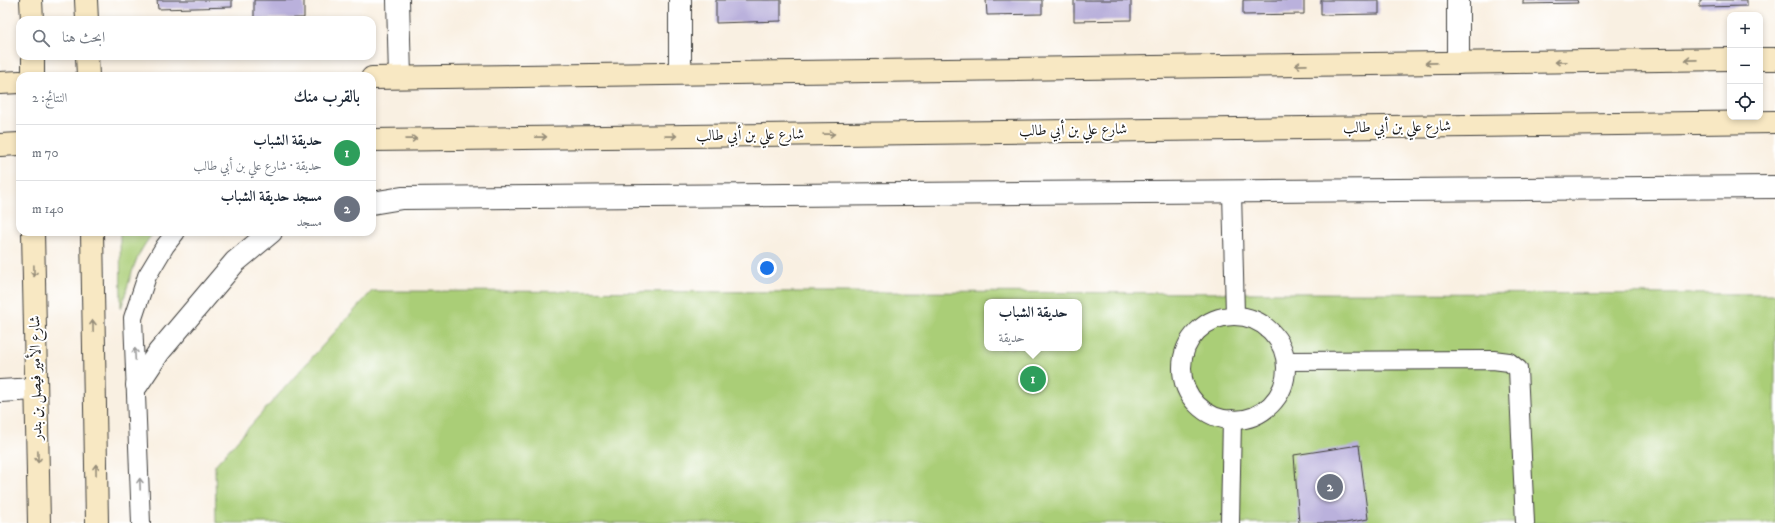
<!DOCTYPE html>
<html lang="ar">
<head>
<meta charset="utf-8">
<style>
	:root { --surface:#fff; --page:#f6f6f7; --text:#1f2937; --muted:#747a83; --line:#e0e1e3; --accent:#c8321e }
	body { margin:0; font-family:"IM FELL DW Pica",Amiri,serif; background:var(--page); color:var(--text); direction:rtl }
	.controls { position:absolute; right:12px; top:12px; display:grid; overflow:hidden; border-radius:8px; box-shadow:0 2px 6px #0003 }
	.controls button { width:36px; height:36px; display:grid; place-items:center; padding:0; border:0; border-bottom:1px solid var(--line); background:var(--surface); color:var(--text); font:20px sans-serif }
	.you { position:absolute; left:767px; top:268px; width:14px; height:14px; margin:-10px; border:3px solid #fff; border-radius:50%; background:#1a73e8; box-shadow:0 0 0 6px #1a73e833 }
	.badge { display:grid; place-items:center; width:26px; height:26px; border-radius:50%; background:var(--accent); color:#fff; font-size:13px; font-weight:700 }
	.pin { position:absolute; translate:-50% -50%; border:2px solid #fff; box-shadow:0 1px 4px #0006 }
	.popup { position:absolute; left:984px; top:299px; width:98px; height:52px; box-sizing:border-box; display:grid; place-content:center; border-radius:8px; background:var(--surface); filter:drop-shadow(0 1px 3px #0005); font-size:13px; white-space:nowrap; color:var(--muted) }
	.popup b { font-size:15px; color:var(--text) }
	.popup::after { content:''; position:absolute; left:50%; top:100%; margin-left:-8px; border:8px solid transparent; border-top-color:var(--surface) }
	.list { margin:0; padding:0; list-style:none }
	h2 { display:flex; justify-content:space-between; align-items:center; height:52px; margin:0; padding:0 16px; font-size:17px }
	h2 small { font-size:13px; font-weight:400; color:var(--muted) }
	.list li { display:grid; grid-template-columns:26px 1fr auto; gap:12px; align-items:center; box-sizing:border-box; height:56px; padding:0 16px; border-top:1px solid var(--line) }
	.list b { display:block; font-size:15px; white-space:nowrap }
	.list p { margin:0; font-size:13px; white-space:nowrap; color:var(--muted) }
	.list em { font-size:13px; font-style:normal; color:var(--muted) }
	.icon { flex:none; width:22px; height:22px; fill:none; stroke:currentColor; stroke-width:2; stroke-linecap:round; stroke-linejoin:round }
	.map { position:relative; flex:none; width:1775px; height:523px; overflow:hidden; direction:ltr }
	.search { position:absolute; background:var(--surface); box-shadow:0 2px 6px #0003; left:16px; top:16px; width:360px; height:44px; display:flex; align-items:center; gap:10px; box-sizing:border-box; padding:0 14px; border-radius:12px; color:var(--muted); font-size:15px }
	.panel { position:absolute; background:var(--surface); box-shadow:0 2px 6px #0003; left:16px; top:72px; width:360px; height:164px; border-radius:12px; direction:rtl }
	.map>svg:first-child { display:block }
</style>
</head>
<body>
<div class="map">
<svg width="1775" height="523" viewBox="0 0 1775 523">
	<rect width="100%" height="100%" fill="#fff"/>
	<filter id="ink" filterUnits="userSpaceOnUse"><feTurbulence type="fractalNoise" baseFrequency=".025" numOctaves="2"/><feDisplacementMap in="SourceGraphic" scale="8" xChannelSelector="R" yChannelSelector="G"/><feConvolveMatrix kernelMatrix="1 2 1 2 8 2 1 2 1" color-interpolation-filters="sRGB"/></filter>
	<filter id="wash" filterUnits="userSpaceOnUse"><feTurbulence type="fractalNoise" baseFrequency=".012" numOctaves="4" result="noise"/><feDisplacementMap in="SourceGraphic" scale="16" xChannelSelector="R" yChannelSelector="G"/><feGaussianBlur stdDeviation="0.9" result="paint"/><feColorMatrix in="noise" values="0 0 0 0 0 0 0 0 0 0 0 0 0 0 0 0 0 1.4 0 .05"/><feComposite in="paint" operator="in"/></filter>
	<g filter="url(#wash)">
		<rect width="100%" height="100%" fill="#f9f0e2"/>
		<g fill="#aace77" stroke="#63754a" fill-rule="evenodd">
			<path d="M120,232H155C135,251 129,283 121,309Z"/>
			<path d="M372,291L1775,294V523H216L215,465ZM987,302H1079V348H987Z"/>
		</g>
		<g id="blocks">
			<g fill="#bab1dc">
				<polygon points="157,0 232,0 232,7 158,9"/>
				<polygon points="254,0 304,0 304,18 254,19"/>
				<polygon points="716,0 781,0 781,21 716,23"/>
				<polygon points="986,0 1042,0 1042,14 987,15"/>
				<polygon points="1074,0 1131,0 1131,20 1074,21"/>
				<polygon points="1243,0 1304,0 1304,14 1243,15"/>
				<polygon points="1321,0 1379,0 1379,14 1321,15"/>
				<polygon points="1523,0 1577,0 1578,3 1523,4"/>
				<polygon points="1700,0 1747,0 1747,6 1700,7"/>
				<polygon points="1359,445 1368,519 1345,523 1299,523 1294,455"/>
			</g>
		</g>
	</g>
	<g filter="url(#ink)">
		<use href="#blocks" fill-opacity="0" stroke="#3d3c3a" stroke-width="1"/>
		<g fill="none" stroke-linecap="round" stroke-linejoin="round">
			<g stroke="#3d3c3a" stroke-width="20">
				<g id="lane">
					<polyline points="1232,192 1235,315"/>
					<circle cx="1234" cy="368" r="52"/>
					<polyline points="1287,361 1493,360 1509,362 1518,369 1525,523"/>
					<polyline points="141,523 133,318 147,276 165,246 176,232"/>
					<polyline points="1230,523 1232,419"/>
				</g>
			</g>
			<g stroke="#3d3c3a" stroke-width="24">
				<g id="street">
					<polyline points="398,0 400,77"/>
					<polyline points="1458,0 1458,63"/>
					<polyline points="680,73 680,0"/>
					<polyline points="372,203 402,198 1775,187"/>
					<polyline points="137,385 159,352 235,262 271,232"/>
					<polyline points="0,391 36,389"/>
				</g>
			</g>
			<g stroke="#3d3c3a" stroke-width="24">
				<g id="secondary">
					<polyline points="31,0 32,20"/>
					<polyline points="86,0 87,20"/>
					<polyline points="33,56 33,76"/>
					<polyline points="87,56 88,76"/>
					<polyline points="1760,59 1775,59"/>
					<polyline points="372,78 1730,59"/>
					<polyline points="0,83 20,82"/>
					<polyline points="372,140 1775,122"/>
					<polyline points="0,145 20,144"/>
					<polyline points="33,232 39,523"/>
					<polyline points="92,232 97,523"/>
				</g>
			</g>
			<use href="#lane" stroke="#fff" stroke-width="18"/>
			<use href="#street" stroke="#fff" stroke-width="22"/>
			<use href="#secondary" stroke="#f8e8c3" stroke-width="22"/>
		</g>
		<defs><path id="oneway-shaft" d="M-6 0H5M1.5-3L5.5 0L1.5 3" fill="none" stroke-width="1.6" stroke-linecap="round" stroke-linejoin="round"/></defs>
		<g stroke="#958c78">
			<use href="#oneway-shaft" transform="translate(1691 60) rotate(179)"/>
			<use href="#oneway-shaft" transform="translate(1561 62) rotate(179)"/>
			<use href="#oneway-shaft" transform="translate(1431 63) rotate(179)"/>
			<use href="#oneway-shaft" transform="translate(1301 65) rotate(179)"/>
			<use href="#oneway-shaft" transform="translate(829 134) rotate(-1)"/>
			<use href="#oneway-shaft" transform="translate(671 136) rotate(-1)"/>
			<use href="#oneway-shaft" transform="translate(541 137) rotate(-1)"/>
			<use href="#oneway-shaft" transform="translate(411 139) rotate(-1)"/>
			<use href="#oneway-shaft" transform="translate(34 271) rotate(89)"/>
			<use href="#oneway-shaft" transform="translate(93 326) rotate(-91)"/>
			<use href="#oneway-shaft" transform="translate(38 457) rotate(89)"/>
			<use href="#oneway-shaft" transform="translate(96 470) rotate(-91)"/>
		</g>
		<g stroke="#999">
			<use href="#oneway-shaft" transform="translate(135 354) rotate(-93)"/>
			<use href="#oneway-shaft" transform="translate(140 484) rotate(-92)"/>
		</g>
	</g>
	<g text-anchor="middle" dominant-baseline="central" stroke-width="4" stroke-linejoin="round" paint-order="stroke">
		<g font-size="15" fill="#1c1c1c" stroke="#fff">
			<text transform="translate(1397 127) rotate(-1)">شارع علي بن أبي طالب</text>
			<text transform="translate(1073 130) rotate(-1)">شارع علي بن أبي طالب</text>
			<text transform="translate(750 135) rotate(-1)">شارع علي بن أبي طالب</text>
			<text transform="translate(36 378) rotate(-91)">شارع الأمير فيصل بن بندر</text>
		</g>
	</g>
</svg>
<div class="controls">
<button>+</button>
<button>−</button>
<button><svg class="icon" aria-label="locate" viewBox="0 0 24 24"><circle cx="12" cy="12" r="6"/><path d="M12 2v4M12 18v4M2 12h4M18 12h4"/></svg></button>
</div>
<div class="you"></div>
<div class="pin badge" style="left:1033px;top:379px;background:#2e9e5b">1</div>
<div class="popup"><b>حديقة الشباب</b>حديقة</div>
<div class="pin badge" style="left:1330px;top:487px;background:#6b7280">2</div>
<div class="search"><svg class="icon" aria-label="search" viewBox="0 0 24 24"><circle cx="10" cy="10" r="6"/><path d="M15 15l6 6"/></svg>ابحث هنا</div>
<section class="panel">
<h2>بالقرب منك<small>النتائج: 2</small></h2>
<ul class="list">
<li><span class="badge" style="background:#2e9e5b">1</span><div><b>حديقة الشباب</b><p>حديقة · شارع علي بن أبي طالب</p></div><em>70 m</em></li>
<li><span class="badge" style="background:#6b7280">2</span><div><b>مسجد حديقة الشباب</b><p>مسجد</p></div><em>140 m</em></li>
</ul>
</section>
</div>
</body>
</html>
